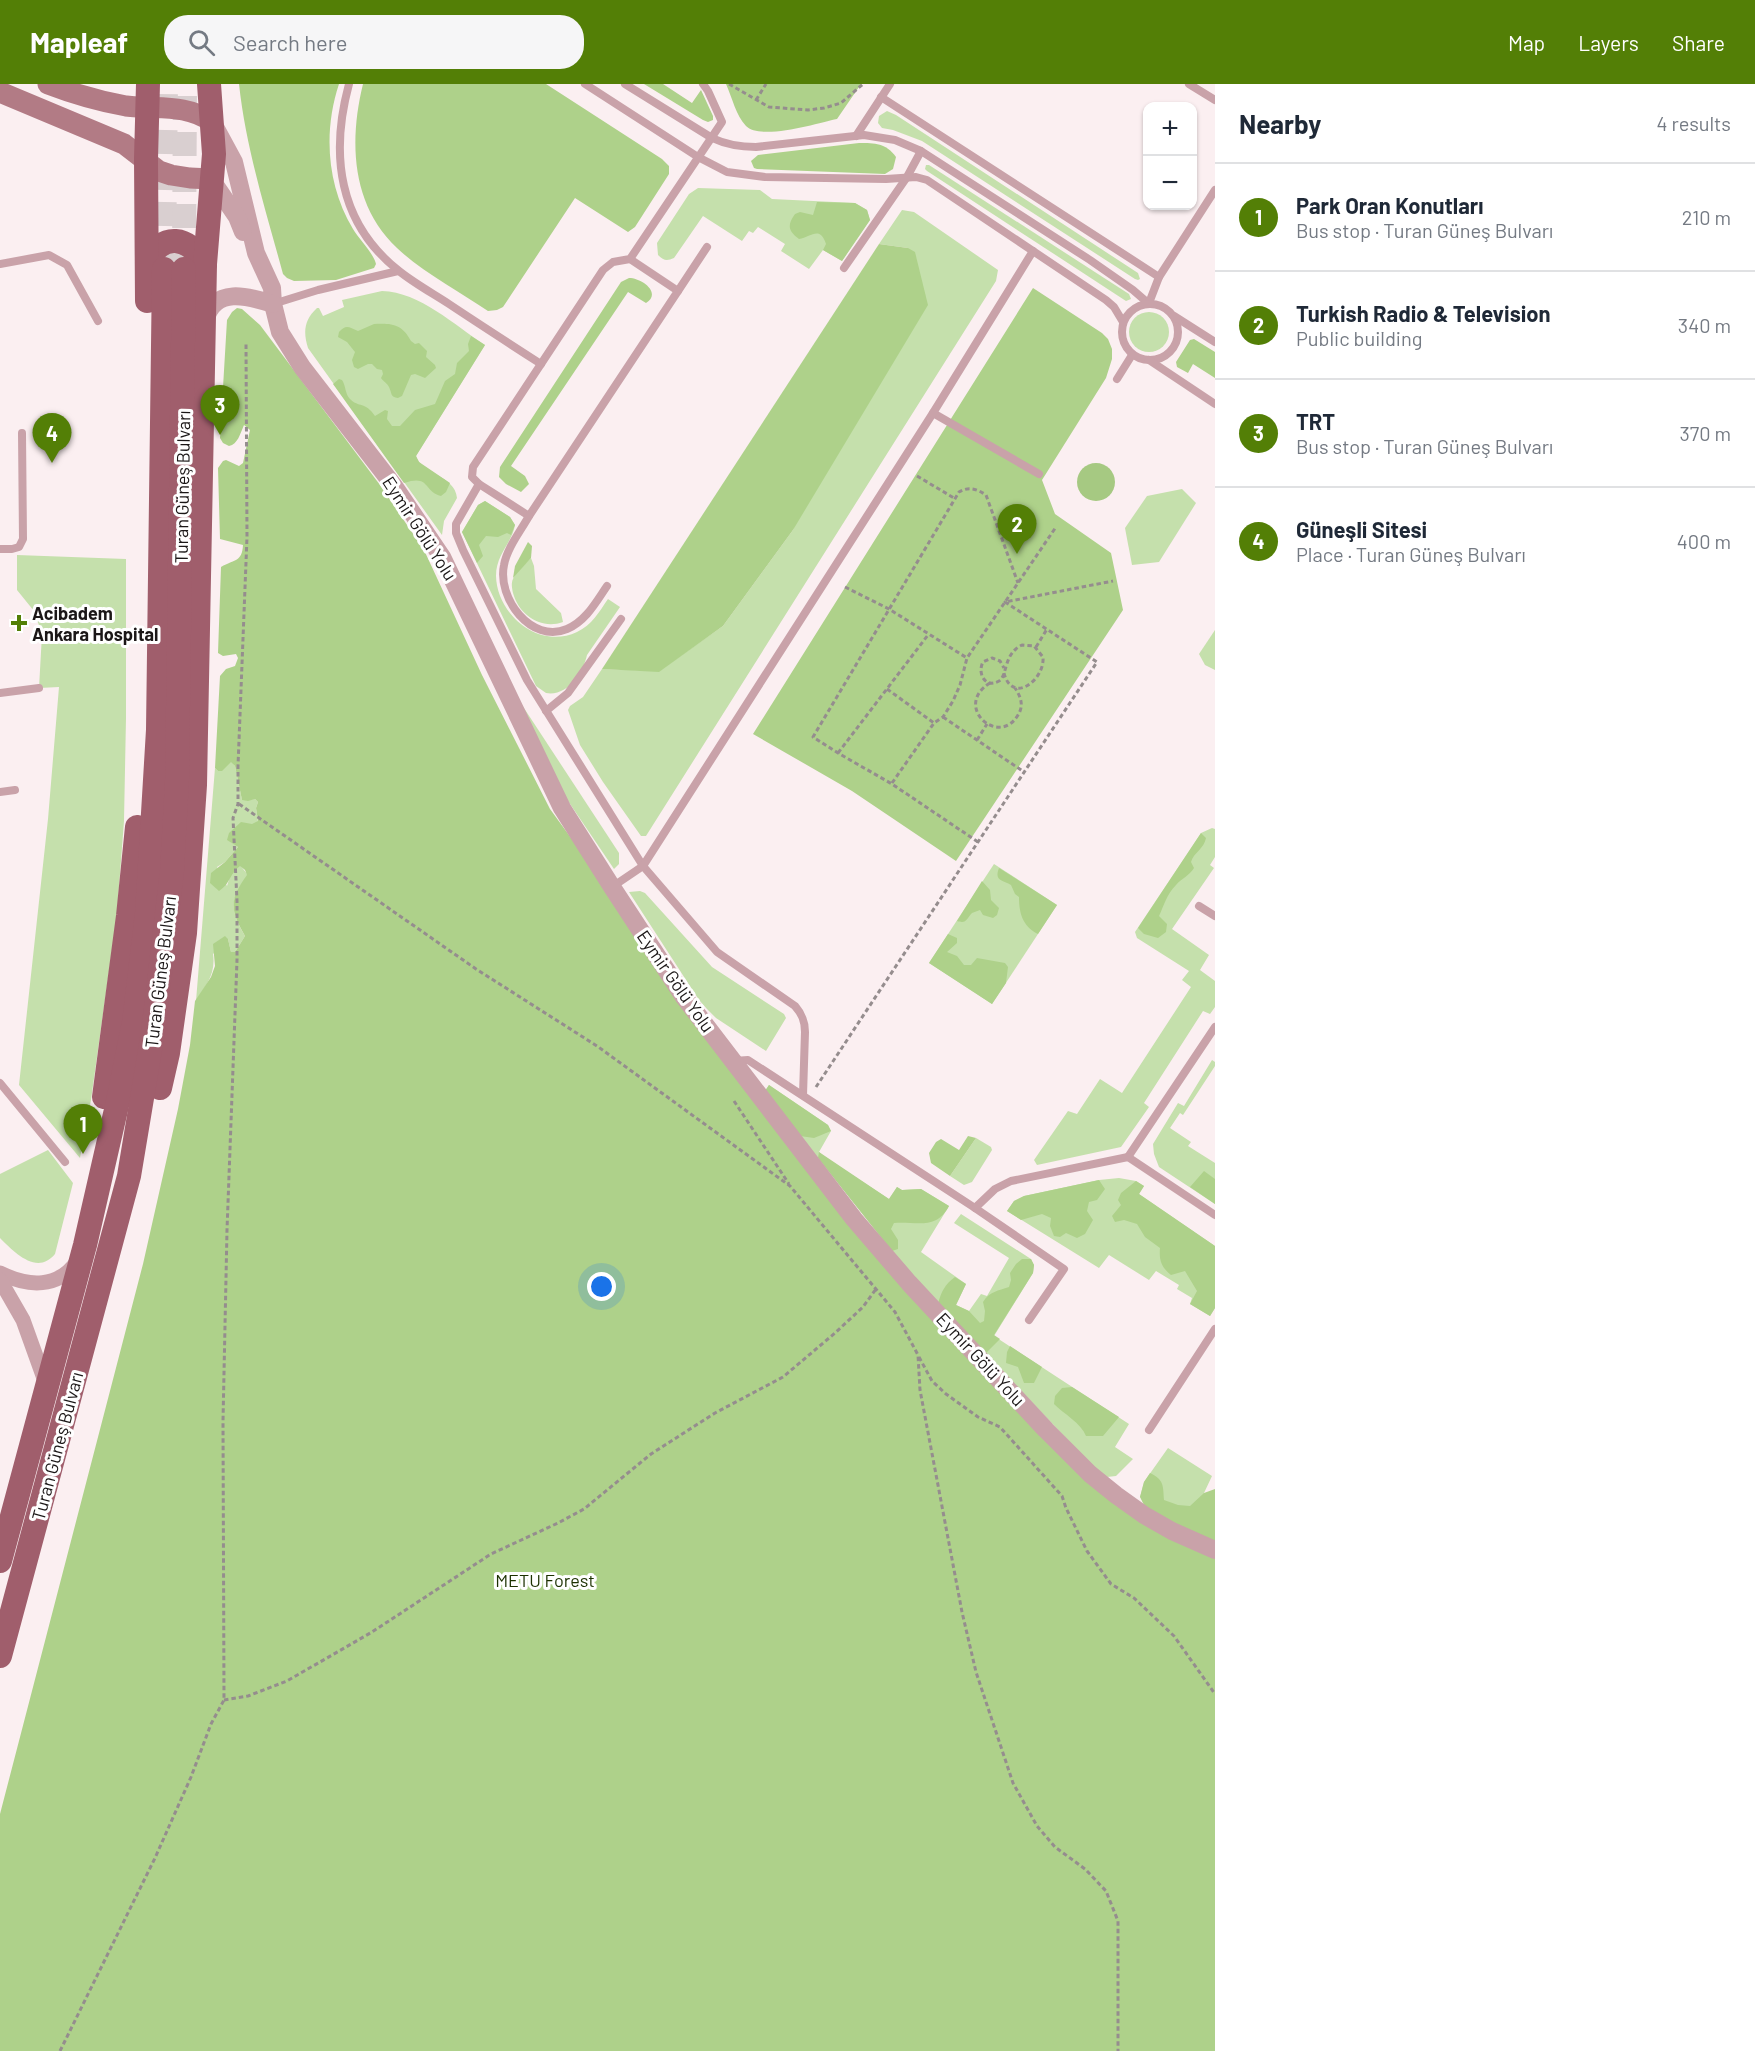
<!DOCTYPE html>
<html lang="en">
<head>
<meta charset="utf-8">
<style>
	:root { --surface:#fff; --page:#f6f6f7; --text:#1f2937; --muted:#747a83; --line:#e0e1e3; --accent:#537f06 }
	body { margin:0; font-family:Barlow,sans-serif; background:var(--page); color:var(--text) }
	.controls { position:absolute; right:18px; top:18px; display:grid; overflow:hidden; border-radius:12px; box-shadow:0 2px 4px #0004 }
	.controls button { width:54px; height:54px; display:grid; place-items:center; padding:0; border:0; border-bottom:2px solid var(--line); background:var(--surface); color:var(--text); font:30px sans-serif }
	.you { position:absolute; left:602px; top:1203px; width:21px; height:21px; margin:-15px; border:4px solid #fff; border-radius:50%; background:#1a73e8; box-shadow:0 0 0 9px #1a73e833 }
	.badge { display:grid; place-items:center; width:39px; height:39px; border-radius:50%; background:var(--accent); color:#fff; font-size:20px; font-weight:700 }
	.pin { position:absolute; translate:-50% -50px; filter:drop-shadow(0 2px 3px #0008) }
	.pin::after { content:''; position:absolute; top:32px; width:21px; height:18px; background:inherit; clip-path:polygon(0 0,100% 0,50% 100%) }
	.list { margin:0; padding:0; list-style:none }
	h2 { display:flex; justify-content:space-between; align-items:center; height:78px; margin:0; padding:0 24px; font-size:26px }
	h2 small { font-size:20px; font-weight:400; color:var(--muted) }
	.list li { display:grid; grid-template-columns:39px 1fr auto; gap:18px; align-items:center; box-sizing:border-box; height:108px; padding:0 24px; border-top:2px solid var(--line) }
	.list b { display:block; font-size:22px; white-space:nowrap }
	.list p { margin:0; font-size:20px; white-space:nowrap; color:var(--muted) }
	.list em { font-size:20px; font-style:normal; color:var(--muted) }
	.icon { flex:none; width:33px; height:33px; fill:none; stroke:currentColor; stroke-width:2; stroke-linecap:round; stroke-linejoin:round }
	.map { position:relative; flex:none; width:1215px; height:1967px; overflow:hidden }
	header { display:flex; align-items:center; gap:36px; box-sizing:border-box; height:84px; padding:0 30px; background:var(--accent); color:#fff }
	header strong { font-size:28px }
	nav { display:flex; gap:33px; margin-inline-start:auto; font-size:21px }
	.search { width:420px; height:54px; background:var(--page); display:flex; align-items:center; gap:15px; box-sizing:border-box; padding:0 21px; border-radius:24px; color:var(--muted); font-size:22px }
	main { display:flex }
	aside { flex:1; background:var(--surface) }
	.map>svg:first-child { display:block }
</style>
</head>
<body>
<header>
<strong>Mapleaf</strong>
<div class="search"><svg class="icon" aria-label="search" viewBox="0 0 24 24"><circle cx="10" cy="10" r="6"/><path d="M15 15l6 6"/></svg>Search here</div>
<nav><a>Map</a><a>Layers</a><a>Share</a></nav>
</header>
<main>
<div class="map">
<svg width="1215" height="1967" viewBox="0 0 1215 1967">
	<rect width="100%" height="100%" fill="#fbeff1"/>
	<g fill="#c5e0ac">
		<polygon points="887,27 896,31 1138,189 1140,195 1138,196 1135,195 922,57 893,46 882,44 878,39 879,32"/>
		<polygon points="926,81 929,81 1129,210 1131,215 1126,217 927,87 925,85"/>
		<path d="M698,104L760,106L772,115L855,119L867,126L870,136L842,177L823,166L809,185L781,167L785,160L758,143L753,149L749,147L742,157L703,132L674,174C667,177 664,177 658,171L657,159L689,110Z"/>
		<polygon points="902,126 914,128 998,186 996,197 646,752 641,752 603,698 580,661 568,626 570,622 583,613 602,585 659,587 723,542 793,446 908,164 879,160"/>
		<path d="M382,207C420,208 454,241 485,261L416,372C422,391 455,391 457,414L444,437L442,451L308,264C303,248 304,236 317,224H319L323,232L344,223L342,216Z"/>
		<circle cx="1149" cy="248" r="20"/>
		<polygon points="1182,405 1196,419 1159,478 1132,481 1125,444 1147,412"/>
		<path d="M485,417L510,433L515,441C512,459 496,470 496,492C497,531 539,566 577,548C592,541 599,528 608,515L620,523L587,571C583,589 567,613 546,609L536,602L462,448L478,421Z"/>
		<polygon points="17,471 126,475 126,634 124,737 117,830 91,1016 80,1074 19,1001 48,735 59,603 39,604 42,550 34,527 17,506"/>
		<path d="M531,474L534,482L536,505L561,529L563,538C541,546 519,531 513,509C512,504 511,499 513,495C516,487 526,479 531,474Z"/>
		<polygon points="1215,546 1215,586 1205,581 1199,570"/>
		<polygon points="520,618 619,769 619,780 614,785 564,711"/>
		<path d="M231,677L235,682L242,716L255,715L258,718L256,724L258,738L231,758L238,763L225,778L217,783L227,802L231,789L240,781L248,791C229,816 230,826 245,852L235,868H231L228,855L213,870C216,890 206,901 196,917L215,684L218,687Z"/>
		<polygon points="1212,744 1215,745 1215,773 1210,781 1214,784 1172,845 1209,871 1200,886 1215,897 1215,923 1210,930 1203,927 1144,1019 1149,1023 1121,1063 1037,1081 1034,1076 1068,1027 1077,1030 1100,995 1122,1009 1191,903 1182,896 1189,887 1137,854 1135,848 1201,749"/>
		<polygon points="994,780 1057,821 992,920 929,879"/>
		<polygon points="640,807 645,809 712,883 784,930 786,934 766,967 716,934 707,925 699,916 629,808"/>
		<polygon points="1212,976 1215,978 1215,982 1183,1031 1180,1029 1170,1044 1191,1058 1188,1062 1215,1079 1215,1120 1159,1083 1154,1070 1153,1060 1178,1019 1184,1022"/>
		<polygon points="769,1001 828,1041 831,1047 819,1068 826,1074 889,1115 897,1103 902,1106 921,1105 949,1122 921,1168 966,1200 956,1221 969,1227 981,1210 987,1212 1009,1174 954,1139 961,1130 1031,1175 1034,1181 1033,1189 994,1252 1129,1340 1115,1363 1133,1375 1116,1392 1107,1393 1101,1391 910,1190 765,1007"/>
		<polygon points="976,1054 991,1063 992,1066 972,1098 964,1101 950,1092"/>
		<path d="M48,1066L73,1099L55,1170C37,1192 14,1168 0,1154V1090Z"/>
		<polygon points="1119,1094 1136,1097 1144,1102 1139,1110 1215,1162 1215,1224 1210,1232 1190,1220 1192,1214 1177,1205 1179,1201 1156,1187 1149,1196 1109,1171 1099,1184 1007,1127 1014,1117 1024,1112 1099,1096"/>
		<polygon points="1168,1364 1212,1392 1204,1409 1215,1416 1215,1459 1140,1413 1144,1398"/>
	</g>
	<g fill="#aed18a">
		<path d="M239,0H339C323,48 327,102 353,145C359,155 374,170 376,180L374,184L336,196L294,197L287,194L283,190C266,127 246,65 239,0Z"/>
		<path d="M363,0H546L662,75L669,82V90L635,143L628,148L575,114L503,223L497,226L488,227C460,208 421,187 397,164C351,121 349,57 363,0Z"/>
		<polygon points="644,0 663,0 692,19 701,6 713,32 713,36 708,38 703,36"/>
		<path d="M726,0H861L837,35C818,39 761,57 746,42C736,32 732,13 726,0Z"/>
		<path d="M859,59C875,59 886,59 896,73L893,85L885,90L757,85L754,84L751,77L758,71Z"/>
		<path d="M817,118L855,119L867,126L870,136L842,177L823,166L826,160C820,141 811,153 799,155C788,147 787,141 795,130L800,128L813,131Z"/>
		<polygon points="879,160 908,164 915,168 928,221 793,446 723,542 659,588 602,585"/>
		<path d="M629,194C642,194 662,209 646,219L628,208L511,382L525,392L529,400L521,408L506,400L499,393L500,383L621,198Z"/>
		<polygon points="1033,204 1102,249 1108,255 1112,265 1112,275 1106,294 1042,396 1055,430 1111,469 1123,526 956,777 852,707 753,650"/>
		<path d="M237,224L242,225L260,241L380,401L424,466L482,591L550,725L733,977L806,1074L1090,1390L1215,1466V1967H0V1730L143,1180L178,1025L190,961L195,917L211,893L215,882L213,860L225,852L228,855L231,868H235L245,852C230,826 229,816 247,791L245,786L240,782C228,792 231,799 219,807L210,799L211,789L225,778L238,763L227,756L229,749L241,738L252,740L258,737L256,724L258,718L255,715L248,717L242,716L235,682L231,678L222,687H218L215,684L220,592L226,585L235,582L238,574L236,570L223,572L218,569L221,483C235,475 242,478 243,461L220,455L218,384L223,377L226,376L239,382L243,379L250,346L244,341C240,350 238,360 229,362L223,359L220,354L227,236L232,228Z"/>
		<path d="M374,240C392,239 402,240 411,257L415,260L419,259L427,267L426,273L435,281L436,284L425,294L415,290L411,291L402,312L398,314C390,313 392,309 389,303C388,300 383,297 381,294L383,290L382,286L377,285L372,280H368L358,285L354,283L352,276L355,268L347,258L338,253L339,248C346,240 349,243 358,247Z"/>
		<path d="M471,252L485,261L416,372L419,378L450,399L446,408L441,412C423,407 430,390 404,399L333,300L339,295L342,296C346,302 345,310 350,315C359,324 365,317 375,332L385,326L388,327L387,335L392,342H400L415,326L435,320L445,297L455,290L457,279L469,267L468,260Z"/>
		<polygon points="1194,255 1215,268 1215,294 1193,280 1188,289 1177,283 1176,278 1190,256"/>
		<polygon points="485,417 510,433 515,441 511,451 507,449 498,453 486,452 479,461 483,472 477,479 462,448 478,421"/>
		<polygon points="528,458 532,462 531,474 513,494 515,482"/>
		<path d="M1201,749L1206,754C1204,765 1194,768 1191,778L1194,784C1189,792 1182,794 1176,801C1167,810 1164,821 1159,832L1167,840L1166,848L1158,854L1144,850L1138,844Z"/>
		<path d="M999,784L1057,821L1038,850C1022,842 1019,828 1019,813L1015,810L1011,801C1002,796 994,797 999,784Z"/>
		<path d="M982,797L990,806L991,816L999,824L997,831L993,834L983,831L980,826L972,829C966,835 967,840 957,837Z"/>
		<polygon points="948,850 957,854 957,859 947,868 957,872 964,881 971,881 977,874 1005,879 1008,883 1006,899 992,920 929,879"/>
		<polygon points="769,1001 828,1041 831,1047 814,1054 800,1052 765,1007"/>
		<polygon points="968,1052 976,1054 950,1092 931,1079 929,1069 936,1058 941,1055 959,1066"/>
		<path d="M819,1068L889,1115L897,1103L902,1106L921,1105L949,1122C936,1147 916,1137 894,1139L891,1145L898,1156V1165L892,1167L818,1074Z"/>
		<polygon points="1204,1087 1215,1095 1215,1120 1190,1103"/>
		<polygon points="1099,1096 1105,1105 1097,1116 1089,1118 1087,1127 1093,1136 1085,1150 1077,1154 1066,1149 1060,1153 1054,1152 1050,1142 1051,1134 1042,1130 1021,1136 1007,1127 1014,1117 1024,1112"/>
		<path d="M1136,1097L1144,1102L1139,1110L1215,1162V1224L1210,1232L1190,1220L1197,1207L1185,1187L1171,1191C1161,1183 1159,1176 1160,1164L1145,1153L1137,1140L1124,1136L1115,1138L1112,1132L1121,1121L1118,1116L1121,1109Z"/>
		<path d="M1022,1175H1031L1034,1181L1033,1189L994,1251L1000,1255L985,1270L938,1220C941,1208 945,1200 955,1193L966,1200L956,1221L969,1227L980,1239L984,1237L985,1227L983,1218C990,1207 998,1207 1009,1203L1011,1196L1010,1189L1016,1180Z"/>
		<polygon points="1010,1262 1042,1283 1034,1299 1024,1299 1018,1283 1006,1279 1007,1268"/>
		<path d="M1072,1303L1119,1333L1103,1352H1086C1081,1339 1064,1330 1054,1320L1055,1312L1062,1304Z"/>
		<path d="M1150,1389C1164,1396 1163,1401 1164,1416L1178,1421L1190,1422L1204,1409L1215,1405V1459L1146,1425L1140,1413L1144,1398Z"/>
	</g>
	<circle fill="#a6c982" cx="1096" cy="398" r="19"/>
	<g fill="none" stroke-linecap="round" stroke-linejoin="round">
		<g stroke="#d9cfd0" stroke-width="24" stroke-dasharray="24 12" stroke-linecap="butt">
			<polyline points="164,178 166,0"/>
			<polyline points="184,180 185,0"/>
		</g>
		<g stroke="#958d8e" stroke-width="3" stroke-dasharray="4.5 3" stroke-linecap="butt">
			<polyline points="729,0 769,23 808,26 824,24 841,19 863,0"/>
			<polyline points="756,16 766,0"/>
			<polyline points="917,392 954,414"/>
			<polyline points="845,503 889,525 967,574"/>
			<polyline points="1036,563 1047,545"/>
			<path d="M1004,589C1012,621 1045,596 1043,573L1034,562L1022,561C1003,570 1008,591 999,597C985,605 977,589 983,578L992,574L1000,577L1004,584"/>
			<path d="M990,599C952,622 999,664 1018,631C1024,622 1021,613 1015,604"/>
			<polyline points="887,605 934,639"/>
			<polyline points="943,633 1024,688"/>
			<polyline points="977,656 987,640"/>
			<polyline points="838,669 928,551"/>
			<polyline points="892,699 934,639 943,633 953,617 960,601 967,574 1056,443"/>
			<polyline points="239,720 476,885 597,962 790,1102 895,1228 918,1271 920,1306 962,1528 976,1588 1013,1699 1037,1742 1055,1763 1085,1785 1106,1807 1118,1837 1118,1967"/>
			<path d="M978,758L892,700L838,669L813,653L959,408C969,402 977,405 986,411L1018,499"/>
			<polyline points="816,1003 1097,578 1005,518 1113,497"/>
			<polyline points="734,1017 789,1100"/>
			<polyline points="919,1273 932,1297 946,1310 978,1333 1000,1343 1062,1412 1066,1424 1087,1467 1111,1500 1134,1514 1174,1552 1215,1610"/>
			<polyline points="224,1616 248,1612 287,1597 372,1548 491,1470 558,1439 584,1425 651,1370 715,1329 783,1293 835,1249 863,1223 876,1205"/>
			<polyline points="60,1967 155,1774 191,1693 211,1640 224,1616 223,1337 227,1146 237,876 237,817 233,734 238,720 238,682 247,453 246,259"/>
		</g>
		<g stroke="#c9a2a9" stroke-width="8">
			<path d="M349,0C330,70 338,139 399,187C414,199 432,209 449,220C479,240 510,260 541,280"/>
			<polyline points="585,0 698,73 727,88 765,93 886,95 916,93 927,96 1106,216 1114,223 1123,238"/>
			<path d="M625,0L712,54C727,61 740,63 756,63L864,51L895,56L921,67L1090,176L1133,206L1148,219"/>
			<path d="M703,0L708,7L722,38L630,175L613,178L603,186L473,383L472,393L479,400L456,440V449L463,466L527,596L643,782L717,868L795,922C802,930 805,937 805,948L803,1011"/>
			<polyline points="1189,0 1215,16"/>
			<polyline points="881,13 1159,193"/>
			<polyline points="856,52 890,0"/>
			<polyline points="0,180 49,171 67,181 98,237"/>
			<polyline points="844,184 907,93 921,67"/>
			<polyline points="678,207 707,163"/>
			<polyline points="1149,219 1159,193 1215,106"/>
			<circle cx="1150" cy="248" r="28"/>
			<polyline points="273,220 318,206 398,187"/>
			<polyline points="1174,232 1215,258"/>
			<polyline points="1149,276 1215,320"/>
			<polyline points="1117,295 1132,271"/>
			<polyline points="933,329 1039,390"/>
			<polyline points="479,400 529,432 678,207 630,175"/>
			<path d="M529,432C520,448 507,464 504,481C497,514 531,560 567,545C586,537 596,518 607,502"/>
			<polyline points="0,465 12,465 19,463 23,455 22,349"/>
			<polyline points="0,609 39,604"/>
			<polyline points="546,627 568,609 621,535"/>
			<polyline points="0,708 15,706"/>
			<polyline points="612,803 643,782 933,329 1033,167"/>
			<polyline points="1199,822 1215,832"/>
			<polyline points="734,977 748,976 975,1124 1064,1185 1029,1236"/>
			<polyline points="0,999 65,1078"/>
			<polyline points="1128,1073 1215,943"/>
			<polyline points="975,1124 995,1105 1011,1097 1128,1073 1215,1131"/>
			<polyline points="1149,1346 1215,1245"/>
		</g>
		<g stroke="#c9a2a9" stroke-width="15">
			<path d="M0,1189C28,1203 59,1205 78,1176"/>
			<polyline points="0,1196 23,1236 46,1300"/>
		</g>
		<g stroke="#c9a2a9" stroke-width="18">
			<polyline points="214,41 234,78 256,169 272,204 273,220 280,248 302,283 394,402 442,473 562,724 612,803 684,913 854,1135 909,1199 1046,1346 1090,1390 1116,1411 1144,1431 1172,1447 1215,1466"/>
			<polyline points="211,95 237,133 243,148"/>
			<path d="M205,237C214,202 248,212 273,220"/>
		</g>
		<g stroke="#b27b85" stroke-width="21">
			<path d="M48,0C74,10 98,17 126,22C157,26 185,19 212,38"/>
			<polyline points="0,8 124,60 159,87 171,91 190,94 211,95"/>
		</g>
		<g stroke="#a05e6c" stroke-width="24">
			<path d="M147,179C162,147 189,152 205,180"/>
			<polyline points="147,217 146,75 148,0"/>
			<polyline points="160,1004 168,969 185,849 195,701 205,180 214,70 209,0"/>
			<polyline points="104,1013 128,832 137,743"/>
			<polyline points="0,1477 85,1161 118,1017 134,938 147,829 158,646 164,185"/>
			<polyline points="0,1572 129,1092 153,948 172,787 177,696 184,185"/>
		</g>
	</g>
	<path fill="#537f06" stroke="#fff" stroke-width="2" d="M16 530h6v6h6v6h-6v6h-6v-6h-6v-6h6z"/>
	<g text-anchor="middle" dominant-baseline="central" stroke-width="6" stroke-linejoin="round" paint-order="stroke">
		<g font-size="18" fill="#1b1717" stroke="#fff">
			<text transform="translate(182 403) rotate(-89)">Turan Güneş Bulvarı</text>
			<text transform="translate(420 444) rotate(57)">Eymir Gölü Yolu</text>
			<text transform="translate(160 888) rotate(-83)">Turan Güneş Bulvarı</text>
			<text transform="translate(676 897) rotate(55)">Eymir Gölü Yolu</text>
			<text transform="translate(981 1275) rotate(47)">Eymir Gölü Yolu</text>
			<text transform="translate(57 1362) rotate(-75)">Turan Güneş Bulvarı</text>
		</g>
		<g font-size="18" font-weight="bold" fill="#1b1717" stroke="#fff" text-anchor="start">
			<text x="32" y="529">Acibadem<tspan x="32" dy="21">Ankara Hospital</tspan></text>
		</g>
		<g font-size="18" fill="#1c3100" stroke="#fff">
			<text x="545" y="1496">METU Forest</text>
		</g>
	</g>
</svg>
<div class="controls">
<button>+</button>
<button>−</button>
</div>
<div class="you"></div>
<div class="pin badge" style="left:83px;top:1070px">1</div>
<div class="pin badge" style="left:1017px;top:470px">2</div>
<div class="pin badge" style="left:220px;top:351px">3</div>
<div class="pin badge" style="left:52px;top:379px">4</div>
</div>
<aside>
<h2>Nearby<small>4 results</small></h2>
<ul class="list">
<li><span class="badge">1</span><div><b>Park Oran Konutları</b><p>Bus stop · Turan Güneş Bulvarı</p></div><em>210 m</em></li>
<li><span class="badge">2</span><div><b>Turkish Radio &amp; Television</b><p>Public building</p></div><em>340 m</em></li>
<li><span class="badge">3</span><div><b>TRT</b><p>Bus stop · Turan Güneş Bulvarı</p></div><em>370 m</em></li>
<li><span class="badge">4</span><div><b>Güneşli Sitesi</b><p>Place · Turan Güneş Bulvarı</p></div><em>400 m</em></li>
</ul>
</aside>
</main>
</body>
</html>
